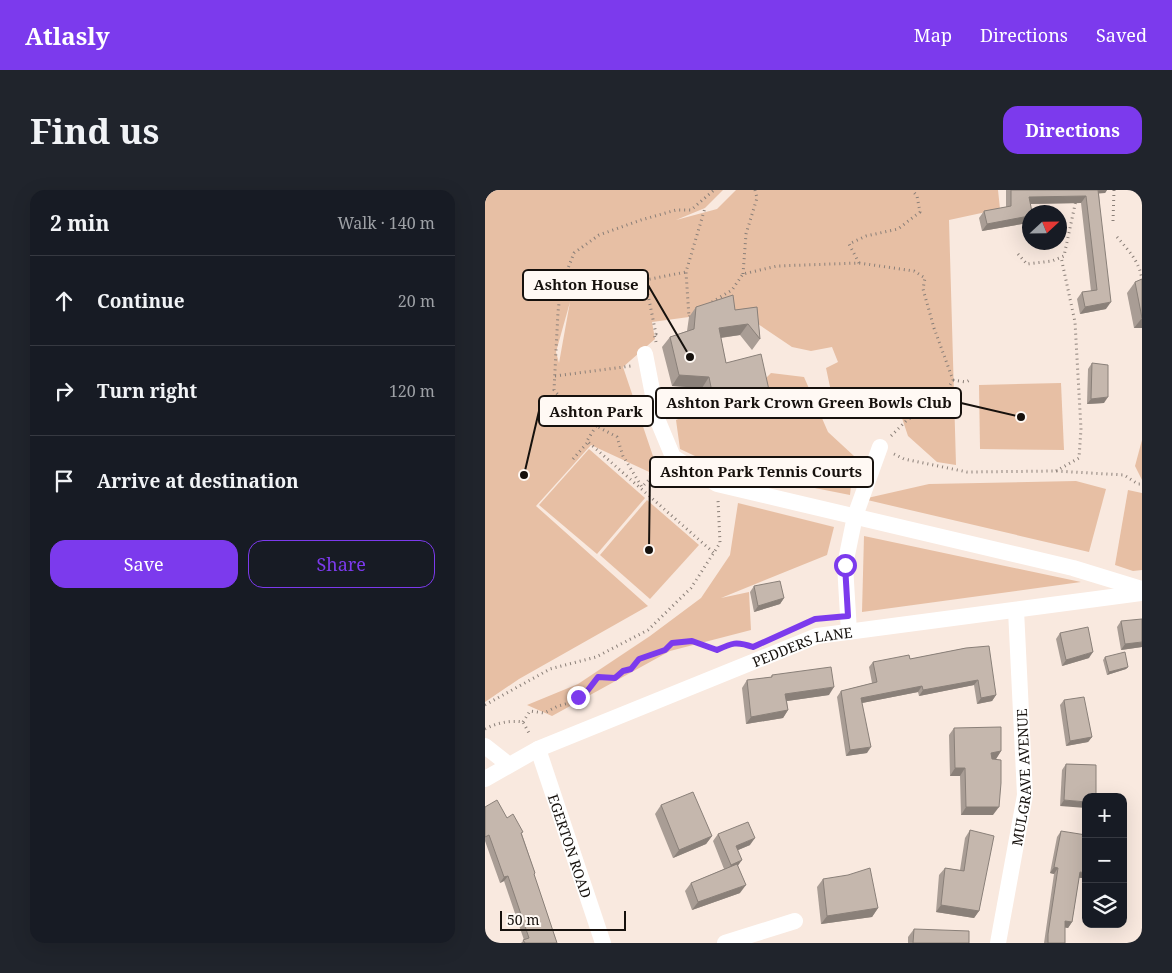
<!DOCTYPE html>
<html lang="en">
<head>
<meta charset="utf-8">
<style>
	:root { --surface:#171b24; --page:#20242c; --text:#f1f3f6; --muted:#9ea1a6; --line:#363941; --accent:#7c3aed }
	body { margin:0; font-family:"Noto Serif",serif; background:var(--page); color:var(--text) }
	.controls { position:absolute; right:15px; bottom:15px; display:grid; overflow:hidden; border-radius:10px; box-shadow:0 5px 20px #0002 }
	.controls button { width:45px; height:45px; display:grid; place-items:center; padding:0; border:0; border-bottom:1px solid var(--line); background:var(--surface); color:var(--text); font:25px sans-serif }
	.compass { position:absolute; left:537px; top:15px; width:45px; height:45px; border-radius:50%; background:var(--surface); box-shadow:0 5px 20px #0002; rotate:68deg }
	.scale { position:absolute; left:15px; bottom:12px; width:126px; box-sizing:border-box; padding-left:5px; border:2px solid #16110d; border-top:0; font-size:14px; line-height:18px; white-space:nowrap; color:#16110d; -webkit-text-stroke:4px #fff9f4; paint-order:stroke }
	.stop { position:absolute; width:15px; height:15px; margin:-11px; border:4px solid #7c3aed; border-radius:50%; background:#fff }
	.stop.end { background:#7c3aed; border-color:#fff; box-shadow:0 1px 5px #0008 }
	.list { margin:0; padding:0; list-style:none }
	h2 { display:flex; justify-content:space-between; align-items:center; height:65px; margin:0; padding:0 20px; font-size:21px }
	h2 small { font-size:16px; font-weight:400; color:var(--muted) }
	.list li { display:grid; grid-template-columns:32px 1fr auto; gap:15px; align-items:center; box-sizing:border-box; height:90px; padding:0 20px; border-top:1px solid var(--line) }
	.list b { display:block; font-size:19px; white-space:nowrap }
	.list em { font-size:16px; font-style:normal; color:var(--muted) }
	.actions { display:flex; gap:10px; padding:15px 20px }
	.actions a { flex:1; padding:11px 0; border:1px solid var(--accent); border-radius:15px; text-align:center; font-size:18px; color:var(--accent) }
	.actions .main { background:var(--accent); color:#fff }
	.icon { flex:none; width:28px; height:28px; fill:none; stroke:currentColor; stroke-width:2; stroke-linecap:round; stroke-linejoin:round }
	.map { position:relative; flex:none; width:657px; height:753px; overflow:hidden; border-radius:15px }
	header { display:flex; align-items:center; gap:30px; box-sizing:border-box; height:70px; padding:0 25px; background:var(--accent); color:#fff }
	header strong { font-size:24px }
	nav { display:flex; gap:28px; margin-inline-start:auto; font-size:18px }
	.intro { display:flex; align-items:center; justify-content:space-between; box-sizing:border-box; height:120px; padding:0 30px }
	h1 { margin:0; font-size:35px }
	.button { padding:12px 22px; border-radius:15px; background:var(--accent); color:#fff; font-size:18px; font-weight:700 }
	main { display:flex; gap:30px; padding:0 30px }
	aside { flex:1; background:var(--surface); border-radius:15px; box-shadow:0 5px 20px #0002 }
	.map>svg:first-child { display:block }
</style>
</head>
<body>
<header>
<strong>Atlasly</strong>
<nav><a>Map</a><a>Directions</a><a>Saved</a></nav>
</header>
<div class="intro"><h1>Find us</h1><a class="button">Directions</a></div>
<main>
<aside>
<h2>2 min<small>Walk · 140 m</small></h2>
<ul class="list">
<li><svg class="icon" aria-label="ahead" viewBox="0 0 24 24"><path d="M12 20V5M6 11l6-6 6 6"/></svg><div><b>Continue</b></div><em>20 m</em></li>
<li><svg class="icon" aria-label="right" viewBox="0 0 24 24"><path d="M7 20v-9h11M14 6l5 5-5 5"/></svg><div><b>Turn right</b></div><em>120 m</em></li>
<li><svg class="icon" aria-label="arrive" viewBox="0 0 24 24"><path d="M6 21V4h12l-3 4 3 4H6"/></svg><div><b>Arrive at destination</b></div></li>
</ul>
<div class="actions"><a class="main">Save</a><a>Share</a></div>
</aside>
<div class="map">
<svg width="657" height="753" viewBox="0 0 657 753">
	<rect width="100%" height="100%" fill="#f9e9df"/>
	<g fill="#e7bfa4" fill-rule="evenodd">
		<path d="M0,0H238L220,18L191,30L232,19L251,0H513L515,19L464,30L471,275L452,272L423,246L414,219L348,211L341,178L353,172L347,157L326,161L307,157L264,128L240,116L204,127L167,132L170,149L138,177L175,287L106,255L51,316L163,416L34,489L0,512ZM85,112L74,173L71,162Z"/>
		<polygon points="286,183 319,187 343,242 369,266 365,305 240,280 195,259 191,230 221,217 276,211 273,196"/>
		<polygon points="576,193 579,260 495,259 494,195"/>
		<polygon points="657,250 657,290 650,276"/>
		<polygon points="104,259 160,308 112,364 54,315"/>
		<polygon points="591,291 621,299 604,362 378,309 444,294"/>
		<polygon points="643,300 657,303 657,380 648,381 630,375"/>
		<polygon points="162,310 214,355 165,409 115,365"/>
		<polygon points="253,313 349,337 342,365 236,408 264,402 266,440 185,461 67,526 42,515 93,494 165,446 216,408 245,365"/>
		<polygon points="379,346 596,392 377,422"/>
	</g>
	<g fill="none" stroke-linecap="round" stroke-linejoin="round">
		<g stroke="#8a7f78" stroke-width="3" stroke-dasharray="1 4" stroke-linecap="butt">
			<polyline points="628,31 629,0"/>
			<path d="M632,47C644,61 656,73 657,92"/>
			<polyline points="533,64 542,74 567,71 579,66 591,10"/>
			<polyline points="374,73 364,54 381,46 413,39 435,22 432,6 427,0"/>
			<polyline points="258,84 261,44 272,8 270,0"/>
			<polyline points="227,112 247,100 258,84 292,76 374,73 429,81 440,88 438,99 449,138 468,190 454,213 422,230 406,246"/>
			<polyline points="205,126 204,127 201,82 220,18"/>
			<polyline points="171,152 169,144 171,144 160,90 201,82"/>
			<polyline points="70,186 146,176"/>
			<polyline points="468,190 481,192 485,190"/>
			<polyline points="111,236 102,251 229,363"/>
			<polyline points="409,264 419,269 482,282 571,281 639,285 653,294 657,294"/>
			<polyline points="88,269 103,252"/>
			<polyline points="177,276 157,297 138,266 132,247 89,224 69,200 73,122 76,96 89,63 114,45 156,30 191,20 206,20 229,0"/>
			<polyline points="571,281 594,268 596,239 590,132 576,67"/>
			<polyline points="0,515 65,479 111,467 163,440 206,398 235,353 233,310"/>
			<path d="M38,532L45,521L59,523L73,516L88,512L97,502L103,500L113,487L130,488L138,481L146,479L154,469L180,460L187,453L207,451L232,460C247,453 250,451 266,456"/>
			<path d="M0,539C12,533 24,530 38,532L45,545"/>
		</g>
		<g stroke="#fff" stroke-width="16">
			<polyline points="160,164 173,231 188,267 232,294 588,378 657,399"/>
			<polyline points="364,442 360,375 370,326 395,257"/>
			<polyline points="0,556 24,575"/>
			<path id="s1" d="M53,559L118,753"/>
			<path id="s2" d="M0,589L53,559L332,446L657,403"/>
			<polyline points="240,753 310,731"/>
			<path id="s3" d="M513,753L540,605L531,420"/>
		</g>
	</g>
	<g fill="#a99d95">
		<polygon points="521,0 622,0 620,3 614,3 621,119 595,124 592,109 597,102 606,101 596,13 545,14 543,33 497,41 494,28 499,21 521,17"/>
		<polygon points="657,89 657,138 649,138 642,103 650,92"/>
		<polygon points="211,117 250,120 272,117 275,149 267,160 255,145 236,148 241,173 284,200 276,211 221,217 217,198 187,196 177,157 185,147 202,141 204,127"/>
		<polygon points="607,173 619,213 602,214 603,179"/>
		<polygon points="269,396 299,408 295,414 269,422 265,402"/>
		<polygon points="636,431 657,457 636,460 632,437"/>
		<polygon points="575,443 604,468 577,476 571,449"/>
		<polygon points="481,458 511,505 507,511 492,514 489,495 434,506 433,502 377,513 382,563 361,566 352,507 356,501 387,493 384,477 388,472 425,469"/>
		<polygon points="620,467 643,477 641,479 622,485 618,470"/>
		<polygon points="287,485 344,505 302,511 303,520 298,528 261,534 257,498 262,490 286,487"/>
		<polygon points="579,510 607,547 603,552 581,556 575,515"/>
		<polygon points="469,538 516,561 511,569 507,569 508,625 476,625 475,586 465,586 464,545"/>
		<polygon points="581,574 611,575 575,616 577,580"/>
		<polygon points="176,615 227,646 221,654 188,668 170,624"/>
		<polygon points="0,617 22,628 37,644 50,683 49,685 72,753 36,753 39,750 19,691 15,693 0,651"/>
		<polygon points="485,640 494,721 489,728 451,722 454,685 460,678 475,680 480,648"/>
		<polygon points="576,641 597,688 594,688 587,732 583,738 580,737 580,753 559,753 569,684 565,683 572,647"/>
		<polygon points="233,644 265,655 253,660 253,676 255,703 207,720 200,701 206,693 239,679 228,651"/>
		<polygon points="338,689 393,718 387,727 336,734 332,697"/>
		<polygon points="429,739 484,753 423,753 423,747"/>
	</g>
	<g fill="#8a8079">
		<polygon points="610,0 622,0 620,3 608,4"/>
		<polygon points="601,6 596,13 539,14 544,7"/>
		<polygon points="544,26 544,30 543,33 497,41 502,34"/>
		<polygon points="626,112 621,119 595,124 600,117"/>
		<polygon points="657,128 657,138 649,138"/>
		<polygon points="263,134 255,145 226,149 234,138"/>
		<polygon points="194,185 224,187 217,198 187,196"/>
		<polygon points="284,200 276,211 221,217 228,207"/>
		<polygon points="623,207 619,213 602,214 606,209"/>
		<polygon points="299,408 295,414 269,422 273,416"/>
		<polygon points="657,452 657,457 636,460 640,454"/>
		<polygon points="608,462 604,468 577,476 581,470"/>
		<polygon points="643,477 641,479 622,485 624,482"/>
		<polygon points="493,490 489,495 434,506 438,500"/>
		<polygon points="437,496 433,502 372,514 376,508"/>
		<polygon points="349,497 344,505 295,512 300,504"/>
		<polygon points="511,505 507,511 492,514 496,508"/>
		<polygon points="303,520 298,528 261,534 266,527"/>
		<polygon points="607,547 603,552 581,556 585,551"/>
		<polygon points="386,557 382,563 361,566 365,560"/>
		<polygon points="516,561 511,569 501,570 506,563"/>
		<polygon points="470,578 480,578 475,586 465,586"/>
		<polygon points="579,610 601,612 601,618 575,616"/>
		<polygon points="481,617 514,617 508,625 476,625"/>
		<polygon points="227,646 221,654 188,668 194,660"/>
		<polygon points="270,648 265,655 246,663 251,656"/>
		<polygon points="257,670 252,677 240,682 246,675"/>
		<polygon points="569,677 573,678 569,684 565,683"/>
		<polygon points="595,682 601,683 597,688 591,687"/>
		<polygon points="23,686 19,691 15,693 19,687"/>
		<polygon points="261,695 255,703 207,720 213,712"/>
		<polygon points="456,715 494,721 489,728 451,722"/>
		<polygon points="393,718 387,727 336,734 342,726"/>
		<polygon points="580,731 587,732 583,738 576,737"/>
	</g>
	<g fill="#c5b7ad" stroke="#8a8079">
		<polygon points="526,0 613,0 626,112 600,117 597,102 612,100 601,6 544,7 547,22 544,22 544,26 502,34 499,21 526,16"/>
		<polygon points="657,89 657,128 650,92"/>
		<polygon points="248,105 250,120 272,117 275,149 263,134 234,138 241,173 276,164 284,200 228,207 224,187 194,185 185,147 209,139 211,117"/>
		<polygon points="607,173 623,175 623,207 606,209"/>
		<polygon points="295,391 299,408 273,416 269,396"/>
		<polygon points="657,429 657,452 640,454 636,431"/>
		<polygon points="603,437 608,462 581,470 575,443"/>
		<polygon points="504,456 511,505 496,508 493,490 438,500 437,496 376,508 386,557 365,560 356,501 392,492 388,472 424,465 425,469 481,458"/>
		<polygon points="640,462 643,477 624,482 620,467"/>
		<polygon points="346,477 349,497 300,504 303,520 266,527 262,490 287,487 287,485"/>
		<polygon points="599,507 607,547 585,551 579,510"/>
		<polygon points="516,537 516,561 506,563 507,569 516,570 516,593 514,617 481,617 480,578 470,578 469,538"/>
		<polygon points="581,574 611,575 611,607 601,607 601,612 579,610"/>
		<polygon points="208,602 227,646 194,660 176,615"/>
		<polygon points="12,610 22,628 28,624 38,642 36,643 50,683 49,684 72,753 40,753 38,750 44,748 23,686 19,687 4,645 0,647 0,617"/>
		<polygon points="263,632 270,648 251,656 257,670 246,675 233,644"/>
		<polygon points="485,640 509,646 494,721 456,715 460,678 479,681"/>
		<polygon points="576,641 601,645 601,683 595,682 587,732 580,731 580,753 563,753 563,744 573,678 569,677"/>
		<polygon points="252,674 261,695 213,712 206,693"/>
		<polygon points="385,678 393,718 342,726 338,689 363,685"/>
		<polygon points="429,739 484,741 484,753 428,753"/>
	</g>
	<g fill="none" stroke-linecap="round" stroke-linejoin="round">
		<path stroke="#7c3aed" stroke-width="6" d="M93,507L103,500L113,487L130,488L138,481L146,479L154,469L180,460L187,453L207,451L232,460C247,453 251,451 268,457L330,429L363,426L360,375"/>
	</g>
	<g text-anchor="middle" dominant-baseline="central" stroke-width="4" stroke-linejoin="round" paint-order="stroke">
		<g font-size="14" fill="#16110d" stroke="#fff9f4">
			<text stroke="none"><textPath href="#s2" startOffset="345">PEDDERS LANE</textPath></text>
			<text stroke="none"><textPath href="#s3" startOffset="168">MULGRAVE AVENUE</textPath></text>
			<text stroke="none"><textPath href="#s1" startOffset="102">EGERTON ROAD</textPath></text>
		</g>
	</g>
	<path fill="none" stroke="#16110d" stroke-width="2" d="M205 167L163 95M536 227L476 213M39 285L54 221M164 360L165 282"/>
	<g fill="#16110d" stroke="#fff9f4" stroke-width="2">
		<circle cx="205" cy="167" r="5"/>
		<circle cx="536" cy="227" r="5"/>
		<circle cx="39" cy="285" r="5"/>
		<circle cx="164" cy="360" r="5"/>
	</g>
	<g fill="#fff9f4" stroke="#16110d" stroke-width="2">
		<rect x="38" y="80" width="125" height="30" rx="5"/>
		<rect x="171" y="198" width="305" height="30" rx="5"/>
		<rect x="54" y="206" width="114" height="30" rx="5"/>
		<rect x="165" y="267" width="223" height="30" rx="5"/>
	</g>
	<g font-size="15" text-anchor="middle" font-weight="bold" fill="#16110d">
		<text x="101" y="100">Ashton House</text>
		<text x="324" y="218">Ashton Park Crown Green Bowls Club</text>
		<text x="111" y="227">Ashton Park</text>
		<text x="276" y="287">Ashton Park Tennis Courts</text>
	</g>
</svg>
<div class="controls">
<button>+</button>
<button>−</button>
<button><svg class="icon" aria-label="layers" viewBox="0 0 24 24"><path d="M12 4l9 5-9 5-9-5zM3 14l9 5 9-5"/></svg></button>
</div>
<svg class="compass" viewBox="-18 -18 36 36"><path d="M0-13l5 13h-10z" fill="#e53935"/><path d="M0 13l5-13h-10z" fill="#9ea1a6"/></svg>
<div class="scale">50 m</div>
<div class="stop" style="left:360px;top:375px"></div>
<div class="stop end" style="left:93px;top:507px"></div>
</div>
</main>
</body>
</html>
